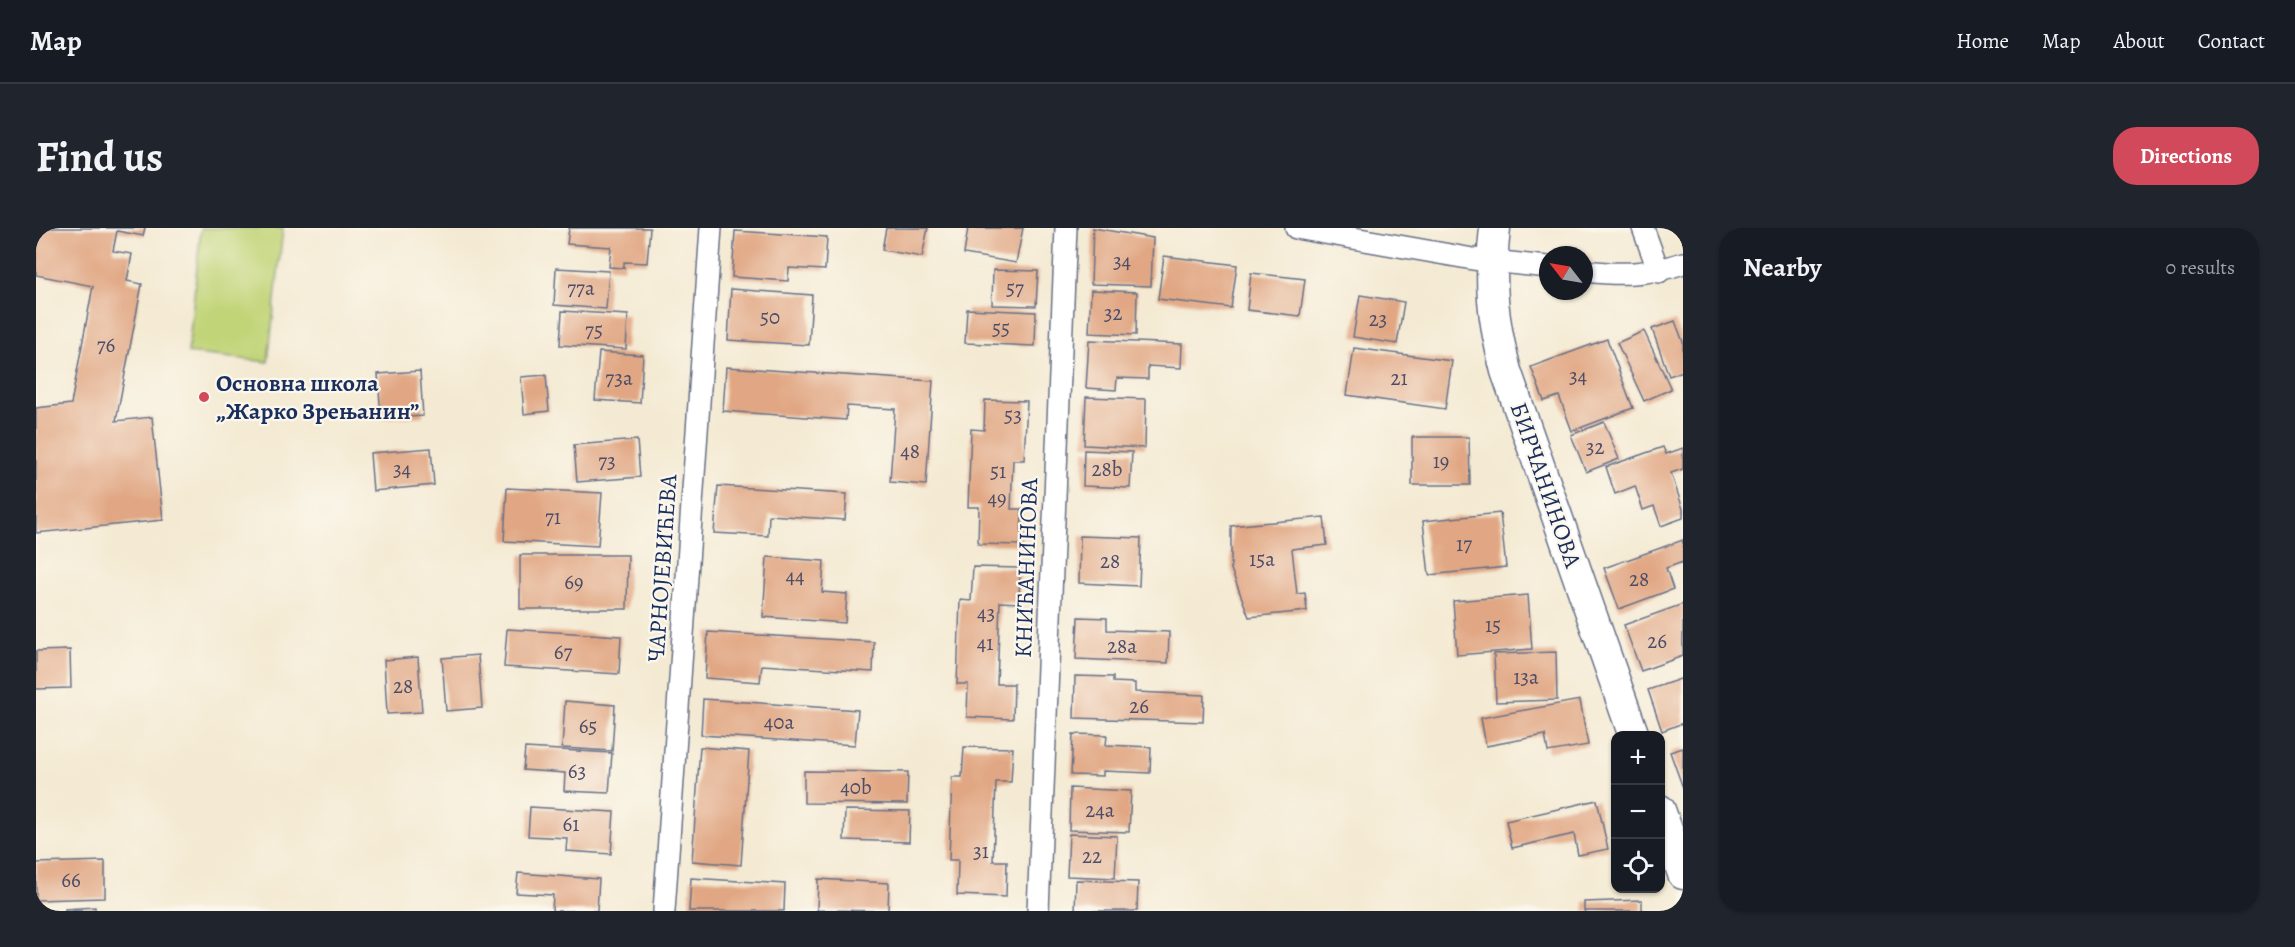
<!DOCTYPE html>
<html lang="en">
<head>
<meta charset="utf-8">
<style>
	:root { --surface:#171b24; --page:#20242c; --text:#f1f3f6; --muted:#9ea1a6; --line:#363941; --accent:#d1495b }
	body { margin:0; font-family:Alegreya,serif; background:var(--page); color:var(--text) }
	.controls { position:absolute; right:18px; bottom:18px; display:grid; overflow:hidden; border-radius:12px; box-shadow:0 2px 4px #0004 }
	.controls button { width:54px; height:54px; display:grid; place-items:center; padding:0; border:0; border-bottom:2px solid var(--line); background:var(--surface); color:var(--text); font:30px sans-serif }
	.compass { position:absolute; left:1503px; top:18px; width:54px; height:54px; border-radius:50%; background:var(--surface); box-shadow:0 2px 4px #0004; rotate:301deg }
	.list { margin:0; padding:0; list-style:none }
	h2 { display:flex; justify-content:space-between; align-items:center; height:78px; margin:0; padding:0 24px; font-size:26px }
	h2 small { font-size:20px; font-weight:400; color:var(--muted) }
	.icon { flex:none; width:33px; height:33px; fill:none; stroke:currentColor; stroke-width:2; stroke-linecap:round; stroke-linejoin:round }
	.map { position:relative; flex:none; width:1647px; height:683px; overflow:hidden; border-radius:24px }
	header { display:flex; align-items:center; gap:36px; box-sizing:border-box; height:84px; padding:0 30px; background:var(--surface); border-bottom:2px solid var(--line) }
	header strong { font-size:28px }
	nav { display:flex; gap:33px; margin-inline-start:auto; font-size:21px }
	.intro { display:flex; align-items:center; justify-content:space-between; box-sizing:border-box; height:144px; padding:0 36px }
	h1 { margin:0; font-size:42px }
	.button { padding:15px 27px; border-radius:24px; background:var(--accent); color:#fff; font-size:21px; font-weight:700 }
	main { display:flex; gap:36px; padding:0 36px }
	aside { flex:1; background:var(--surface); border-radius:24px; box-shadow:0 2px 4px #0004 }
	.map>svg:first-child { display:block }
</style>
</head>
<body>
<header>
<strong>Map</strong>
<nav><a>Home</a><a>Map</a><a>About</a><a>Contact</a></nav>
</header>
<div class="intro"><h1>Find us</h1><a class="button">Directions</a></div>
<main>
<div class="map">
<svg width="1647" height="683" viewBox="0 0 1647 683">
	<rect width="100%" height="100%" fill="#fbf7ec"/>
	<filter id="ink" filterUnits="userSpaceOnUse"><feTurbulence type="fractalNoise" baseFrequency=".0167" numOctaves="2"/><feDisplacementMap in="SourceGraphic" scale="12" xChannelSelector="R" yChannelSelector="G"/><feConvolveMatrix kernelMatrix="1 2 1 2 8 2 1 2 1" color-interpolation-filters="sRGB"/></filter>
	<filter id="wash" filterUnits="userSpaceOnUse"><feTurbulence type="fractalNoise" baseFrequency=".008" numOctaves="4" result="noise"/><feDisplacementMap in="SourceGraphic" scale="24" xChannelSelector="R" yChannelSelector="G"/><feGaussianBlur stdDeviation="1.35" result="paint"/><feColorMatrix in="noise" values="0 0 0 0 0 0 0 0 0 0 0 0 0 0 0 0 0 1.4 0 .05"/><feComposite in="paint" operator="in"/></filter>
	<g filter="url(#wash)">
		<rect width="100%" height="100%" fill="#f4ead3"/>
		<polygon fill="#c1d477" stroke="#6e826a" stroke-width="1.5" points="165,0 247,0 232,134 152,125"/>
		<g id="blocks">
			<g fill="#e1a784">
				<polygon points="0,0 109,0 107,8 81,3 77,23 96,26 91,53 106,56 80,193 116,189 127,292 0,305 0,180 35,176 57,58 0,47"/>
				<polygon points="533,0 614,0 611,35 588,34 588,40 573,39 575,19 531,16"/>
				<polygon points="850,0 892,0 886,29 846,22"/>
				<polygon points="932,0 987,0 980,35 928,26"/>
				<polygon points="1057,0 1117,10 1115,58 1055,56"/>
				<polygon points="699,3 791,9 789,42 753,40 752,53 696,49"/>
				<polygon points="1128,28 1201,37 1195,80 1122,71"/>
				<polygon points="520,40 573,43 570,81 518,77"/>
				<polygon points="957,42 1002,43 1000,78 956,77"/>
				<polygon points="1215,45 1269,51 1264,88 1211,82"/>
				<polygon points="695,61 776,67 773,117 692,112"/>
				<polygon points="1055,62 1101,64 1100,107 1053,105"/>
				<polygon points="1324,67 1368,74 1361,116 1317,109"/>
				<polygon points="931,81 1000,84 999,118 929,115"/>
				<polygon points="526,83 592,87 590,121 524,117"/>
				<polygon points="1639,93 1647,114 1647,143 1633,148 1616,101"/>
				<polygon points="1608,103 1635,161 1608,173 1581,115"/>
				<polygon points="1571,111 1597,180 1536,203 1523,168 1508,173 1495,139"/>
				<polygon points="1053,112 1146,116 1145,140 1112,138 1112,151 1081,150 1080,162 1050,160"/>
				<polygon points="1318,120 1416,133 1409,181 1311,167"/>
				<polygon points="563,124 607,127 604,175 559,172"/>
				<polygon points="690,139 897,153 890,257 854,254 859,181 811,178 810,192 687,183"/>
				<polygon points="384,143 387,188 345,191 342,146"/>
				<polygon points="510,147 513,183 488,186 485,149"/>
				<polygon points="1050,169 1110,171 1109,220 1048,217"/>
				<polygon points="949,172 991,173 988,232 977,232 975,281 986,281 985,317 942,316 943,279 932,279 935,201 948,202"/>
				<polygon points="1568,194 1583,231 1550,244 1535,207"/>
				<polygon points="1376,209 1433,209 1434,257 1376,257"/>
				<polygon points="601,212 604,249 541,254 538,217"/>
				<polygon points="1627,219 1630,226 1647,220 1647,241 1635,245 1647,281 1647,290 1625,298 1618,278 1607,282 1599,258 1579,266 1570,239"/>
				<polygon points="395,220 398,257 337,263 334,225"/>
				<polygon points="1048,222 1096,224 1094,260 1047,258"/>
				<polygon points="682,258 811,266 809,292 733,287 732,308 678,305"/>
				<polygon points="471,260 566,265 562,318 468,313"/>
				<polygon points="1464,285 1470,339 1393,347 1387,293"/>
				<polygon points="1288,289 1291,317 1256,321 1261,366 1269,365 1271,383 1213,389 1195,341 1195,298"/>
				<polygon points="1044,308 1105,310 1103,358 1043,355"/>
				<polygon points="1647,312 1647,334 1630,340 1637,361 1583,381 1568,340"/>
				<polygon points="484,327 592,327 591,381 484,381"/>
				<polygon points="731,329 788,333 786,364 811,366 809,395 727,389"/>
				<polygon points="937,339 984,340 983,375 964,374 961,456 978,456 977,491 931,489 932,456 921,456 924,372 935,373"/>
				<polygon points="1492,367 1496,421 1421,427 1417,373"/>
				<polygon points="1647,376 1647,428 1605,443 1588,397"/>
				<polygon points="1042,389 1071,390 1071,402 1133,404 1132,435 1040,431"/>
				<polygon points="471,401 585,408 583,446 468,439"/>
				<polygon points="672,404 838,414 837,444 726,437 724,454 669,450"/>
				<polygon points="34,422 35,460 0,461 0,423"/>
				<polygon points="1520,424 1521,472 1460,474 1458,426"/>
				<polygon points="442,427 446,480 410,483 406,430"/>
				<polygon points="382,429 386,484 351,486 348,432"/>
				<polygon points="1039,448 1077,449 1077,454 1099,455 1099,464 1168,467 1167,494 1038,490"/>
				<polygon points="1647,450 1647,495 1626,503 1612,462"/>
				<polygon points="667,471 822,482 819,517 665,507"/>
				<polygon points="1544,472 1552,517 1512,524 1509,507 1450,518 1445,490"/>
				<polygon points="529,473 579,477 576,523 526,520"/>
				<polygon points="1037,506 1071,507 1070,517 1115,519 1114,545 1067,543 1067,548 1035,547"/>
				<polygon points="664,519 713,523 705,637 656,633"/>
				<polygon points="928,519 977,520 975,554 960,554 957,633 971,633 970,669 921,667 922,632 913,632 916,549 926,549"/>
				<polygon points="489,520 576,525 573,565 528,563 529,545 487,542"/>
				<polygon points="1647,520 1647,560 1634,524"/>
				<polygon points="768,543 872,544 871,576 768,575"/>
				<polygon points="1034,560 1095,563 1093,604 1033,602"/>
				<polygon points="1561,572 1572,621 1542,627 1538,606 1476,620 1470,593"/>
				<polygon points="494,579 578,584 575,626 530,623 531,610 492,608"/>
				<polygon points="809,582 874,583 873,614 808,612"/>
				<polygon points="1033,606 1081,608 1079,650 1031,648"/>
				<polygon points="69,633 69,670 0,672 0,635"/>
				<polygon points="482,645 563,651 561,683 516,683 517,667 480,665"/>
				<polygon points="655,650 749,656 748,683 653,683"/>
				<polygon points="782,651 853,655 852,683 781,682"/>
				<polygon points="1040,652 1102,654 1101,683 1039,683"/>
				<polygon points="1606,672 1606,683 1548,683 1548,674"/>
				<polygon points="59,679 59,683 29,683 29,681"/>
			</g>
		</g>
	</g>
	<g filter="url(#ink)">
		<use href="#blocks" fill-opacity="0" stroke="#677087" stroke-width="1.5"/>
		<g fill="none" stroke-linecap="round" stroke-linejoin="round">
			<g stroke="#677087" stroke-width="24">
				<g id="street">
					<polyline points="1260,0 1437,31 1512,39"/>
					<polyline points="1607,0 1623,44"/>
					<path d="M1548,43C1584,47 1613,47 1647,35"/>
					<polyline points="628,683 675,0"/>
					<polyline points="1002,683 1030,0"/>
				</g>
			</g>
			<g stroke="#677087" stroke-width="33">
				<g id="secondary">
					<path d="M1459,0C1453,54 1456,90 1470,143L1598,508"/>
					<polyline points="1624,582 1647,646"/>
				</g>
			</g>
			<use href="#street" stroke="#fff" stroke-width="21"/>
			<use href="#secondary" stroke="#fff" stroke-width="30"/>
		</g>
	</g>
	<circle fill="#d1495b" stroke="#fbf7ec" stroke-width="2" cx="168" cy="169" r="6"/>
	<g text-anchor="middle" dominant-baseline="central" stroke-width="4.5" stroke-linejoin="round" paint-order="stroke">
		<g font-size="21" fill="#4c4d68">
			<text x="1086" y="33">34</text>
			<text x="545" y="60">77a</text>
			<text x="979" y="60">57</text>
			<text x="1077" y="85">32</text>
			<text x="734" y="89">50</text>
			<text x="1342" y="91">23</text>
			<text x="965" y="100">55</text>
			<text x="558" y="102">75</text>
			<text x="70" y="117">76</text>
			<text x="1542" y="148">34</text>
			<text x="583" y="150">73a</text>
			<text x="1363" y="150">21</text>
			<text x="977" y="187">53</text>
			<text x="1559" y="219">32</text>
			<text x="874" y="223">48</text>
			<text x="571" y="233">73</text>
			<text x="1405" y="233">19</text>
			<text x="366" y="241">34</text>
			<text x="1071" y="241">28b</text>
			<text x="962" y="243">51</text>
			<text x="961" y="270">49</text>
			<text x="517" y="289">71</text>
			<text x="1428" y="316">17</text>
			<text x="1226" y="331">15a</text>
			<text x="1074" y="333">28</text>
			<text x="759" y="348">44</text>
			<text x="1603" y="351">28</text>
			<text x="538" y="354">69</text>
			<text x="950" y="385">43</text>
			<text x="1457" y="397">15</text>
			<text x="1621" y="413">26</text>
			<text x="949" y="415">41</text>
			<text x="1086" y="418">28a</text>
			<text x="527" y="424">67</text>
			<text x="1490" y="449">13a</text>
			<text x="367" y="458">28</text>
			<text x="1103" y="478">26</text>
			<text x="743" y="494">40a</text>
			<text x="552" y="498">65</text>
			<text x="541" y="543">63</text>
			<text x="820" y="559">40b</text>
			<text x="1064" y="582">24a</text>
			<text x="535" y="596">61</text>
			<text x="945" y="623">31</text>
			<text x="1056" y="628">22</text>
			<text x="35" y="652">66</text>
		</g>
		<g font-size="24" font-weight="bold" fill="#1b2f5e" stroke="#fbf7ec" text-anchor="start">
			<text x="180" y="155">Основна школа<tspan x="180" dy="28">„Жарко Зрењанин”</tspan></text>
		</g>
		<g font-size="24" fill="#1b2f5e" stroke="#fbf7ec">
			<text transform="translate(1510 257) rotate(71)">БИРЧАНИНОВА</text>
			<text transform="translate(626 340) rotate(-86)">ЧАРНОЈЕВИЋЕВА</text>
			<text transform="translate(990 340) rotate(-88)">КНИЋАНИНОВА</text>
		</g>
	</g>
</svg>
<div class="controls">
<button>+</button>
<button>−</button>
<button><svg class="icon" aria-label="locate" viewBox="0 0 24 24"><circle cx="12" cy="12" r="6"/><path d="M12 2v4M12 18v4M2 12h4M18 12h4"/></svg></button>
</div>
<svg class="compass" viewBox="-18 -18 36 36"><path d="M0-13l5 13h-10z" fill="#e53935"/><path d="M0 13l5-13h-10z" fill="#9ea1a6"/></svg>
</div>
<aside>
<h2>Nearby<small>0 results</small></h2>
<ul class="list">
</ul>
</aside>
</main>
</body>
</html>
